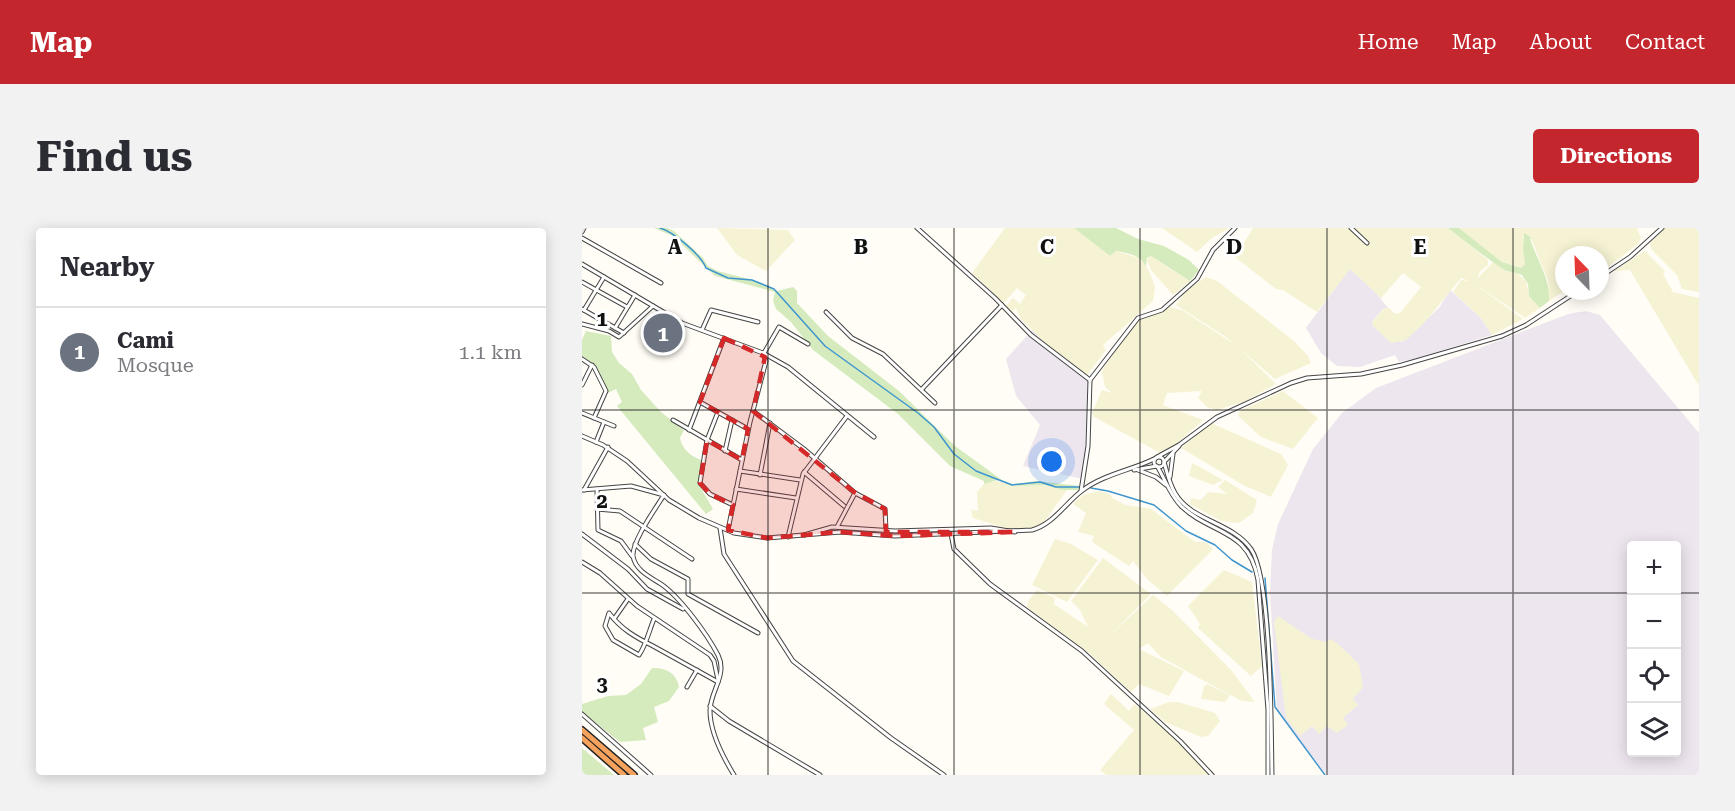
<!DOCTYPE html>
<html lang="en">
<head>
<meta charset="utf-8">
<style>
	:root { --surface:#fff; --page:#f2f2f3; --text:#2b2b33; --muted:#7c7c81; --line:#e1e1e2; --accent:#c4262e }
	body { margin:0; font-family:"Roboto Serif",serif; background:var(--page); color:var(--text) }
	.controls { position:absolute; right:18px; bottom:18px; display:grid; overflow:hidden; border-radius:6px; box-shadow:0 3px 15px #0003 }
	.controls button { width:54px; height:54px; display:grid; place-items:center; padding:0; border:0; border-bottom:2px solid var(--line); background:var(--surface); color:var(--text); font:30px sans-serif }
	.compass { position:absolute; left:973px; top:18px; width:54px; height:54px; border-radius:50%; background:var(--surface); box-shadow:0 3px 15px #0003; rotate:337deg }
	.you { position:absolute; left:470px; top:234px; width:21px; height:21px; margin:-15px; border:4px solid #fff; border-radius:50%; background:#1a73e8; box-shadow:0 0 0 9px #1a73e833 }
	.badge { display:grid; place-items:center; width:39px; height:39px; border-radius:50%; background:var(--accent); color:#fff; font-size:20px; font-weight:700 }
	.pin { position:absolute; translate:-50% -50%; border:3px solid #fff; box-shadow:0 2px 6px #0006 }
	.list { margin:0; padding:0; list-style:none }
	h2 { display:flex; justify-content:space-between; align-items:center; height:78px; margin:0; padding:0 24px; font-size:26px }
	h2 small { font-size:20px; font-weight:400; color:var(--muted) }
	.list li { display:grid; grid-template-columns:39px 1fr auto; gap:18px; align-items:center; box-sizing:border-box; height:90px; padding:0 24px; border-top:2px solid var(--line) }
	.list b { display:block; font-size:22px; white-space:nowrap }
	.list p { margin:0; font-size:20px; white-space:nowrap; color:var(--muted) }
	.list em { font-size:20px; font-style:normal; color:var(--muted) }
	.icon { flex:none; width:33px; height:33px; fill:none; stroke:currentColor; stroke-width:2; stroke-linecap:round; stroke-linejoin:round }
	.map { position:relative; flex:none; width:1117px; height:547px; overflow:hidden; border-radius:6px }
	header { display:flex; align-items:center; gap:36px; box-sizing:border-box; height:84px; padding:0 30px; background:var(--accent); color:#fff }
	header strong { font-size:28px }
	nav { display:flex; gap:33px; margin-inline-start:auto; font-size:21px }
	.intro { display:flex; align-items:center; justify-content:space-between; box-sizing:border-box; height:144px; padding:0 36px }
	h1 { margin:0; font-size:42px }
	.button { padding:15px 27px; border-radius:6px; background:var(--accent); color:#fff; font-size:21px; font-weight:700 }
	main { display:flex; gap:36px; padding:0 36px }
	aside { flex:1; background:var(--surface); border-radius:6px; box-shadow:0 3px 15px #0003 }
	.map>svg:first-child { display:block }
</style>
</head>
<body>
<header>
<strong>Map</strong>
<nav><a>Home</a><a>Map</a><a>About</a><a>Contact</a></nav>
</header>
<div class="intro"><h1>Find us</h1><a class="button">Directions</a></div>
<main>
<aside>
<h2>Nearby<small></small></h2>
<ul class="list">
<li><span class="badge" style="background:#6b7280">1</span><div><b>Cami</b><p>Mosque</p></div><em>1.1 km</em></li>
</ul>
</aside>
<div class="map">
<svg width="1117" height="547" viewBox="0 0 1117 547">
	<rect width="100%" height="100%" fill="#fffdf5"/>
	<g fill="#eee6ef" fill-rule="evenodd">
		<polygon points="768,40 790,60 806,80 801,81 790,94 820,114 857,80 868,62 899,90 910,107 832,131 817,134 813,127 778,139 755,138 739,125 724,100"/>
		<path d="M1004,83L1018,87L1117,205V547H745L695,483L688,364L690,322L696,296L731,221L760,185L794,160L986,86ZM1050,317H1094V524H1050Z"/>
		<polygon points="451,101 463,115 509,152 501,251 441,238 458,197 434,168 424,131"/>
	</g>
	<g fill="#f6f3d4">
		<polygon points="135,0 206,2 213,12 184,43 155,27"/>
		<polygon points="423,0 492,0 528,28 534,23 560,31 568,45 573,58 571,73 522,116 521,118 524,122 505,147 470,122 438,90 434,80 430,84 424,78 431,70 438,76 444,67 435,60 422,75 390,45"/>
		<polygon points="580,0 647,0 630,10 615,24"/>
		<polygon points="671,0 866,0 906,32 906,37 898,43 895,51 911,34 923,43 935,45 944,53 947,68 958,80 943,90 890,54 941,91 910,107 899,90 871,64 879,52 887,53 879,50 843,94 824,112 809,115 791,98 790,94 803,80 807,80 813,86 818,85 839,59 821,45 799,70 768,41 735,84 701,62 694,61 653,29"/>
		<polygon points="877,0 1055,0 1059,10 1056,16 1018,45 1018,27 982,27 982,63 967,73 966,53 949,10 941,8 943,36 939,40 920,34"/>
		<polygon points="1083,0 1117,0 1117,64 1100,61 1095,47 1069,21 1068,15"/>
		<polygon points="1063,23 1083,43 1081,46 1091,64 1117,70 1117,158 1048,42 1032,43"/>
		<polygon points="569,28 585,39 608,53 591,67 569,42 565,32"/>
		<polygon points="624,49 635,53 712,113 726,128 729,135 693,151 644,109 594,77 604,63"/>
		<polygon points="587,79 600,82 655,118 694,156 664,173 635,182 625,179 616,170 620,163 585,165 581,177 621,192 582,227 512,189 510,185 520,162 530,165 523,159 520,143 539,114 558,91"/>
		<polygon points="701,163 736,190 711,221 679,209 656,188 658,183"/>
		<polygon points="629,195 699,226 706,237 689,269 663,258 599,220"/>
		<polygon points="610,235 625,243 641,252 631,257 607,248"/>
		<polygon points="643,252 675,272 671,285 657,295 639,293 608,276 609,270 619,272 626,264 645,266 636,259"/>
		<polygon points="414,253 436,258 464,257 485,262 459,298 443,302 426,301 391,290 389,281 396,283 395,264 402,256"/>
		<polygon points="517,263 528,266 530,270 544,277 569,281 609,311 614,314 624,314 631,321 585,368 564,350 551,333 547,338 510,314 512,308 496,304 504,285 491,276 501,267"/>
		<polygon points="473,311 489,316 516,332 485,374 450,357"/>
		<polygon points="521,330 569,366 526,409 571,367 590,382 649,442 673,474 660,473 615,449 579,429 566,415 557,421 602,443 587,468 557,456 549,464 507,425 445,379 446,373 455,362 473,370 472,376 506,399 498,382 489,373"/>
		<polygon points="642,342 670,354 680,438 669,448 616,400 618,396 606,378"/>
		<polygon points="696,388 730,411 744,414 748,411 755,415 777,436 781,459 771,471 776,477 761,490 766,497 755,505 745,498 737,506 730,498 718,508 704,490 692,394"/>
		<polygon points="625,456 648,467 643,474 619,471 622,458"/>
		<polygon points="529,466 547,483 552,476 595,511 628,547 524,547 518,542 552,502 522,476"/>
		<polygon points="587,474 596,474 633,485 638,493 626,508 619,509 583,494 568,481"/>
	</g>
	<g fill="#d5ebbd">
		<polygon points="72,0 85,0 92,3 121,30 126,38 136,43 174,53 195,63 211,59 215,63 215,75 246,108 317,163 373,218 420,252 431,256 455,253 498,258 496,262 481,262 464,257 436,258 416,252 402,256 402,253 368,238 316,186 231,122 209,94 194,81 191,73 193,64 133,48 91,8"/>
		<path d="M492,0H534L556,11L582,18L607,32L617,42L608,53L569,28L565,30L564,38C558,27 546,25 534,23L528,28Z"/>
		<path d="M866,0H877L920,34L939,40L943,36L941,21L942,5L950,10L948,11C955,32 968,50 967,73L958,80L947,68L946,56L940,47C934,44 926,44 922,42C903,29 885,15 866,0Z"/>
		<path d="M4,103L29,108L30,124L37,135L50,146L59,162L79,184L102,202L98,210C100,222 110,229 122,233L117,257L131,281L124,286L35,178L40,174L34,161L26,165L14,140L0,130V112Z"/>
		<path d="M70,440C83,439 95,445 97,459L87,473L72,479L76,494L61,500L64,512L38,514L0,484V476L26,468L44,467L59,456Z"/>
		<polygon points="0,520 32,547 0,547"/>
	</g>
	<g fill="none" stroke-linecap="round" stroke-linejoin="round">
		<g stroke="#3f96cf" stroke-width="1.5">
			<path d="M78,0C92,4 119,27 124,40L146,50L170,52L192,61L243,118L336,185L352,199L372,226L394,243L430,257L458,254L474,259H497"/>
			<polyline points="509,260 526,263 572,277 604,303 633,317 650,332 670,344"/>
			<polyline points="683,350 693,479 743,547"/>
		</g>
		<g stroke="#444" stroke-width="5">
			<g id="minor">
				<polyline points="335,0 413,70 449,107 508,152"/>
				<polyline points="769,0 785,15"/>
				<polyline points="0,4 2,0"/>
				<polyline points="0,10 79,55"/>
				<polyline points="0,36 100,95 181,125 184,133 168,194 146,302"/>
				<polyline points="1018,49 1048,29 1080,0"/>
				<polyline points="0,54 45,79"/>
				<polyline points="0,81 42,105"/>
				<polyline points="2,82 22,49"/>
				<polyline points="244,84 270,110 301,126 353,175"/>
				<polyline points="0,96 27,103 37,109 71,78"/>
				<polyline points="33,100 53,67"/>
				<polyline points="120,102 129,82 176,94"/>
				<polyline points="181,125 206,139 292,209"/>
				<polyline points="182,125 197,99 226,116"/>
				<polyline points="0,131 12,139 24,163 12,190"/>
				<polyline points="0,157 10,137"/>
				<polyline points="340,161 420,77"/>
				<polyline points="118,174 166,201"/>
				<polyline points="171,183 222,221 273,265 303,281 304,302"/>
				<polyline points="136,184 125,212 118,255 128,266 151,277"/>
				<polyline points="0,185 32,198"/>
				<polyline points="91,192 160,232"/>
				<polyline points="107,202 142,110"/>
				<path d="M0,208L21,217L45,233L87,272L117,290L152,305L185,310L258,304L313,308L450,302C472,296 484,274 501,262C522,246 551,242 574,230"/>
				<polyline points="14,214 22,194"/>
				<path d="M597,218L582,234C585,244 587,255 593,265C609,293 650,294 669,321C690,351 689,503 690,547"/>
				<polyline points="143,223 150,192"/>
				<circle cx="577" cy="234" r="5"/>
				<polyline points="575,229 597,217 635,189 709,155 725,150 779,146 820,137 920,108 944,97 996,63"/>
				<path d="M552,242L575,238C583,251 588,267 599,278C629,307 667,300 676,352L686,482V547"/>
				<polyline points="556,242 574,249 584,257"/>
				<polyline points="158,243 218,252"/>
				<polyline points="222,244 262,278"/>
				<polyline points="178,247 188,195"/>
				<polyline points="588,249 591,226"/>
				<polyline points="15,261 16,302 39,313 50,328"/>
				<polyline points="154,261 214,270"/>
				<path d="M0,262L49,258L82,267C74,280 50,313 51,328C53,342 68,349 79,356C98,369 125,406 136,427C146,447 128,463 128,483C128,504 141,529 152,547"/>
				<polyline points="2,262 26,219"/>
				<polyline points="499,263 506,218 508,152 556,90 580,82 615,51 631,22 653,0"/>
				<polyline points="15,281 38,283 110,331"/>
				<polyline points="255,299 273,265"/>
				<polyline points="138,300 142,326 211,433 309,510 362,547"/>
				<polyline points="0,306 46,341 65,361 101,381"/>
				<polyline points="369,306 372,321 408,356 500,423 598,513 630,547"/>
				<polyline points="222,307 250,299 313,303 409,300 433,304"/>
				<polyline points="206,309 221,246 265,188"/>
				<polyline points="53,316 69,331 106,351 106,366 176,405"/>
				<polyline points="0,334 18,345 55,378 128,427 132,433 136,452"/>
				<polyline points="32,391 46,371"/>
				<path d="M72,391C67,403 64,417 57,427L31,412L23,398L27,385C39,401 53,409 71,418L136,454"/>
				<polyline points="105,459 115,442"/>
				<polyline points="128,478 147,493 238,547"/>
				<polyline points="0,486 69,547"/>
			</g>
		</g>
		<g stroke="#222" stroke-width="8">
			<g id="highway">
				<polyline points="0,502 52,547"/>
				<polyline points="0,510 42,547"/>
			</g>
		</g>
		<use href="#minor" stroke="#fff" stroke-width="3"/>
		<use href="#highway" stroke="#f5a25d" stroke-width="5"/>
	</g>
	<path fill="#d62828" fill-opacity="0.2" stroke="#d62828" stroke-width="4.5" stroke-dasharray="12 8" stroke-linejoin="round" d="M142,110L183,129L171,183L272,264L303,281L304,304H433L313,308L258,304L185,310L146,302L151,277L128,266L118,255L125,212L160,232L166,201L118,174Z"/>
	<path fill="none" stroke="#111" stroke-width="1.5" stroke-opacity="0.55" d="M186,0V547M372,0V547M558,0V547M745,0V547M931,0V547M0,182H1117M0,365H1050M1094,365H1117"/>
	<g font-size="20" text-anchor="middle" font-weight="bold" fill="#111" stroke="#fff" stroke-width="6" stroke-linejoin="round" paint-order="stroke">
		<text x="93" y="26">A</text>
		<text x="279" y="26">B</text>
		<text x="465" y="26">C</text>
		<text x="652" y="26">D</text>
		<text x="838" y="26">E</text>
		<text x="20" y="98">1</text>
		<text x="20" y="280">2</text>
		<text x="20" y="463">3</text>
	</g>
</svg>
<div class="controls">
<button>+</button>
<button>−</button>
<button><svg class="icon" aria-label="locate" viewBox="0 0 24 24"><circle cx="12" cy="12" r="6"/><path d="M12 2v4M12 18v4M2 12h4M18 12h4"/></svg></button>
<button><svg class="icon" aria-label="layers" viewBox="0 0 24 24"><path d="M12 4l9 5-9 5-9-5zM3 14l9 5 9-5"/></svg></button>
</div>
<svg class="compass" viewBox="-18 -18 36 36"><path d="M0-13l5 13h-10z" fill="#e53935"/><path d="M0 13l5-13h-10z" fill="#7c7c81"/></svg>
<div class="you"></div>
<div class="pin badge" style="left:81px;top:105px;background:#6b7280">1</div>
</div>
</main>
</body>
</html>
